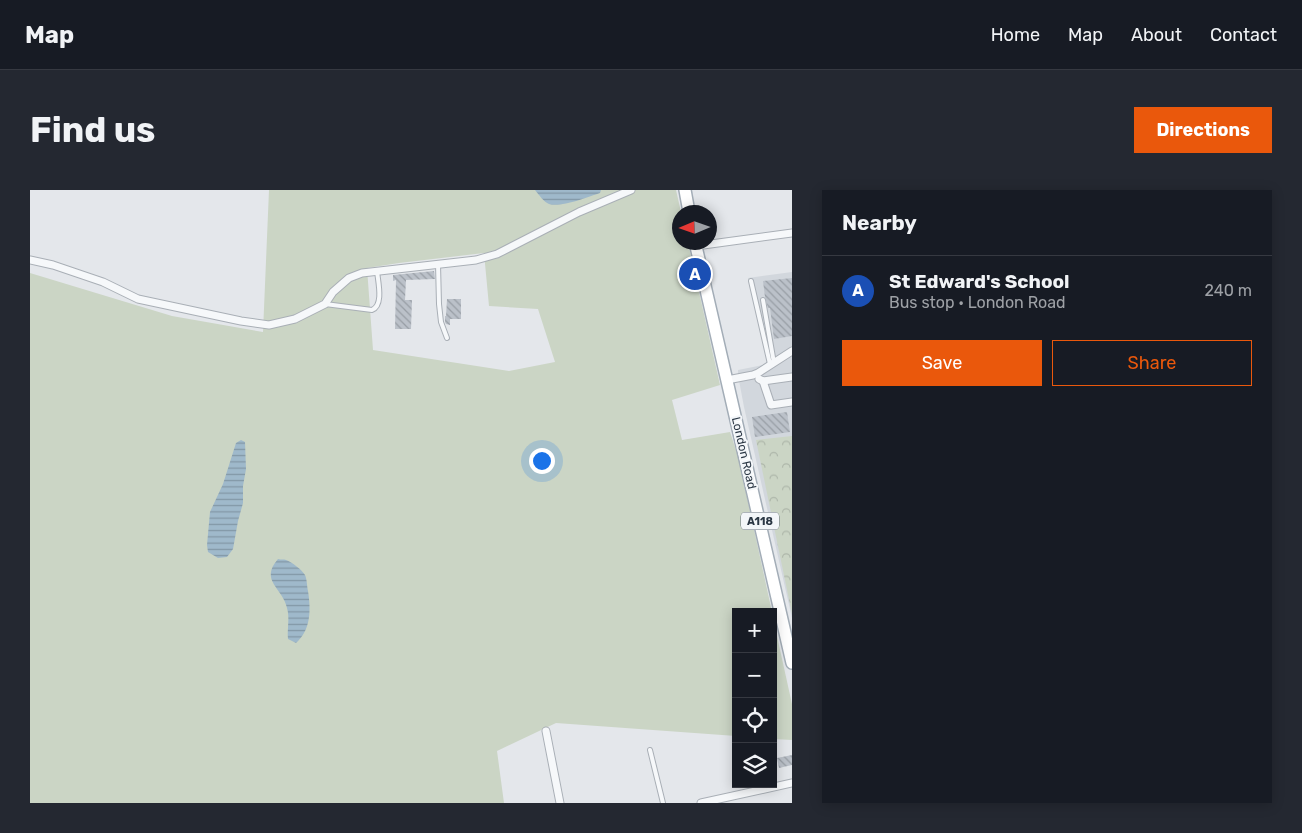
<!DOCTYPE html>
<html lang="en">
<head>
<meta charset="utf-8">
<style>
	:root { --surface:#171b24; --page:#242831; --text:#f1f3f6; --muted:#9ea1a6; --line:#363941; --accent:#ea580c }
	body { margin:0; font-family:Rubik,sans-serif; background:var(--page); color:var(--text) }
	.controls { position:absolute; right:15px; bottom:15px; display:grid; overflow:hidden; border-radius:0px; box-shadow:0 2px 12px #0003 }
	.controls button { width:45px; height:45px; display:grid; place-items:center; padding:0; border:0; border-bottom:1px solid var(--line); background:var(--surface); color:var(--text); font:25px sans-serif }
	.compass { position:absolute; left:642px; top:15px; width:45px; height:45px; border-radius:50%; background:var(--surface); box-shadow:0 2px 12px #0003; rotate:268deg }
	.you { position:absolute; left:511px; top:270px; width:18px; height:18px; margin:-12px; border:4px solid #fff; border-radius:50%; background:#1a73e8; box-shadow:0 0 0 8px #1a73e833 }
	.badge { display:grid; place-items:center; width:32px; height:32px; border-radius:50%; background:var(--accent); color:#fff; font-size:16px; font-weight:700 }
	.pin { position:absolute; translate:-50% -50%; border:2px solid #fff; box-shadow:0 1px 5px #0006 }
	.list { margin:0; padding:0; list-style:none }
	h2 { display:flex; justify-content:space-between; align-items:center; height:65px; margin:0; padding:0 20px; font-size:21px }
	h2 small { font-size:16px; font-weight:400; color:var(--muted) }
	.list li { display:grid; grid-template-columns:32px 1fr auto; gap:15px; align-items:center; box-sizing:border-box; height:70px; padding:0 20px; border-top:1px solid var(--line) }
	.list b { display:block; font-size:19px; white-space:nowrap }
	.list p { margin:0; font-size:16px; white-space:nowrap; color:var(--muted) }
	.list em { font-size:16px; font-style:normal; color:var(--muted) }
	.actions { display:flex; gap:10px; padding:15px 20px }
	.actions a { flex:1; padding:11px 0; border:1px solid var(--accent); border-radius:0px; text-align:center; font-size:18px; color:var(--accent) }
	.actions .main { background:var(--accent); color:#fff }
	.icon { flex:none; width:28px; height:28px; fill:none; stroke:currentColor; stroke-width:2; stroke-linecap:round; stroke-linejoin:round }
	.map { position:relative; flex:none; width:762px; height:613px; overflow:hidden; border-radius:0px }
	header { display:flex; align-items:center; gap:30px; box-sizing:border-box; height:70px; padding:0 25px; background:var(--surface); border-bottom:1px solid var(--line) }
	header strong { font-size:24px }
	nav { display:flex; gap:28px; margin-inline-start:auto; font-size:18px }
	.intro { display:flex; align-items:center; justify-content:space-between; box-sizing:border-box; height:120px; padding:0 30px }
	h1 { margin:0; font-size:35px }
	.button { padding:12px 22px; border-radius:0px; background:var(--accent); color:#fff; font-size:18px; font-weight:700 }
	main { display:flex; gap:30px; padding:0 30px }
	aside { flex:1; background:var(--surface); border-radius:0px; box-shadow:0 2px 12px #0003 }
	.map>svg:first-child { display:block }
</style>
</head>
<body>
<header>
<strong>Map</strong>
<nav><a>Home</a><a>Map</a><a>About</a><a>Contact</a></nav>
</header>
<div class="intro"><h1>Find us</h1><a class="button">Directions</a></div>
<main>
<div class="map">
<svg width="762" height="613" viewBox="0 0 762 613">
	<defs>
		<pattern id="forest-crowns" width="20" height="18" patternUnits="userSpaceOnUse" patternTransform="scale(1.25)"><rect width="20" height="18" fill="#cbd5c5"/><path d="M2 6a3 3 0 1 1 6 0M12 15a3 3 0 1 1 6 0" fill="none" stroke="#aeb7aa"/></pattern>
		<pattern id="water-rules" width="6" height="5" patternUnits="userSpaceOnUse" patternTransform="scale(1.25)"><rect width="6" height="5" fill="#9fb9cb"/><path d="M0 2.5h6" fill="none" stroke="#8297a6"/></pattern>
		<pattern id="building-back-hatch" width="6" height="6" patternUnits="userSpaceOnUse" patternTransform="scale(1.25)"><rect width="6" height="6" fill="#bbc1c9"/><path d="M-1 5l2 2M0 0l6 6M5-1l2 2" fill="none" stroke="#989ea5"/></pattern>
	</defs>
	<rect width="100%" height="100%" fill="#e4e7eb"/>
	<polygon fill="#d2d7dd" points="762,82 762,428 714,217 708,185 708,180 733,175 737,172 718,88"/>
	<g fill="#cbd5c5" fill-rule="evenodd">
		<path d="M239,0H646L651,22H649V52L658,53L690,195L642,210L652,250L700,242L708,266L742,422H706V546L526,533L467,561L474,613H0V83L142,126L233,142ZM454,63L459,116L508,119L525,172L479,181L343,160L337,78L369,73Z"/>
		<polygon points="743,428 762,514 762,550 743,549"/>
	</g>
	<polygon fill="url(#forest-crowns)" points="762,246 762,424 726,250"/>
	<g fill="url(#water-rules)">
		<path d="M505,0H571L570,3C558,7 530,18 519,14C514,12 509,5 505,0Z"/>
		<polygon points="211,250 215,252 216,279 213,296 213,313 208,331 203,359 197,367 188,368 178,362 177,355 180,322 193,294 206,253"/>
		<path d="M248,369C251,370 254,369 256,370C262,372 272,380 275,385C277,389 277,397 278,401C281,420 281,440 266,453L258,449C257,439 260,428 257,418C253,398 229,391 248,369Z"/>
	</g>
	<g fill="url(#building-back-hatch)">
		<polygon points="404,81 405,89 376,90 375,110 382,110 381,139 365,139 366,90 363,91 363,85"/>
		<polygon points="762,88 762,146 744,149 740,118 738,118 735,107 733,91"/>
		<polygon points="417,109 431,109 431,129 420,129 420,135 416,134 415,132 415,126 416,126"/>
		<polygon points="757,222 760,242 725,247 722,227"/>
		<polygon points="762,565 762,575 749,578 747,568"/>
	</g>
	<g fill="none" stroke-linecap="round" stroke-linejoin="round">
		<g stroke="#a9afb6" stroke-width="6">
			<g id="lane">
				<polyline points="408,74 409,114 411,132 417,148"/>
				<polyline points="721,91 740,174"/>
				<polyline points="733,110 744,173"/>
				<path d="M295,114L342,120C354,115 348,92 347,81"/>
				<polyline points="620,560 633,613"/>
			</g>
		</g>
		<g stroke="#a9afb6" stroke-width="9">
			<g id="street">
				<polyline points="666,56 762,43"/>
				<polyline points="0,70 23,75 73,92 108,109 211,131 239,135 265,129 295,114 303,102 319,88 332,83 446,70 467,64 549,22 601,0"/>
				<polyline points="729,189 733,191 762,187"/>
				<polyline points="697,190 723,185 728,183 762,161"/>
				<polyline points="733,191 741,215 762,212"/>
				<polyline points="516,541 530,613"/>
				<polyline points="671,613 762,593"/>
			</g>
		</g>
		<g stroke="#a3adb7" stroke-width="14">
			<g id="primary">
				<polyline points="655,0 659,22"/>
				<polyline points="665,52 762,473"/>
			</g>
		</g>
		<use href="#lane" stroke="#f6f8fa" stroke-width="4"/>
		<use href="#street" stroke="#f6f8fa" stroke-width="7"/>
		<use href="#primary" stroke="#fff" stroke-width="11"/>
	</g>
	<g text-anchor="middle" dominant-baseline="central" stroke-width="4" stroke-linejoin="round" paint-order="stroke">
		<rect fill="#f3f6f9" stroke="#67707a" stroke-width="1" x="711" y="322.5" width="38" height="17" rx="4"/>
		<g font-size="11" font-weight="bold" fill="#2b3744">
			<text x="730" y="331">A118</text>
		</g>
		<g font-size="12" fill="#2b3744" stroke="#f3f6f9">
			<text transform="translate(714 263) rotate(77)">London Road</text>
		</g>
	</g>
</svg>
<div class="controls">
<button>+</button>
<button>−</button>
<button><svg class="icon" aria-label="locate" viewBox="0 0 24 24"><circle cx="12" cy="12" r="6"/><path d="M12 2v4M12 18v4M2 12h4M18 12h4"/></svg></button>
<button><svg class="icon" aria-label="layers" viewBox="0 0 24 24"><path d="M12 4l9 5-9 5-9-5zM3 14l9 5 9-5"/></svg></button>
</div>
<svg class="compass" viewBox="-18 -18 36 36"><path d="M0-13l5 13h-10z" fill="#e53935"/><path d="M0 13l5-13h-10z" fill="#9ea1a6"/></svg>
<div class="you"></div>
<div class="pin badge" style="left:665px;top:84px;background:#1a4fb4">A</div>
</div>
<aside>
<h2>Nearby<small></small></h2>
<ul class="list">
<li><span class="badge" style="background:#1a4fb4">A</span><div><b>St Edward's School</b><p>Bus stop · London Road</p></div><em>240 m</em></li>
</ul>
<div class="actions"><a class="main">Save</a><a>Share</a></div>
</aside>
</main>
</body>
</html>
